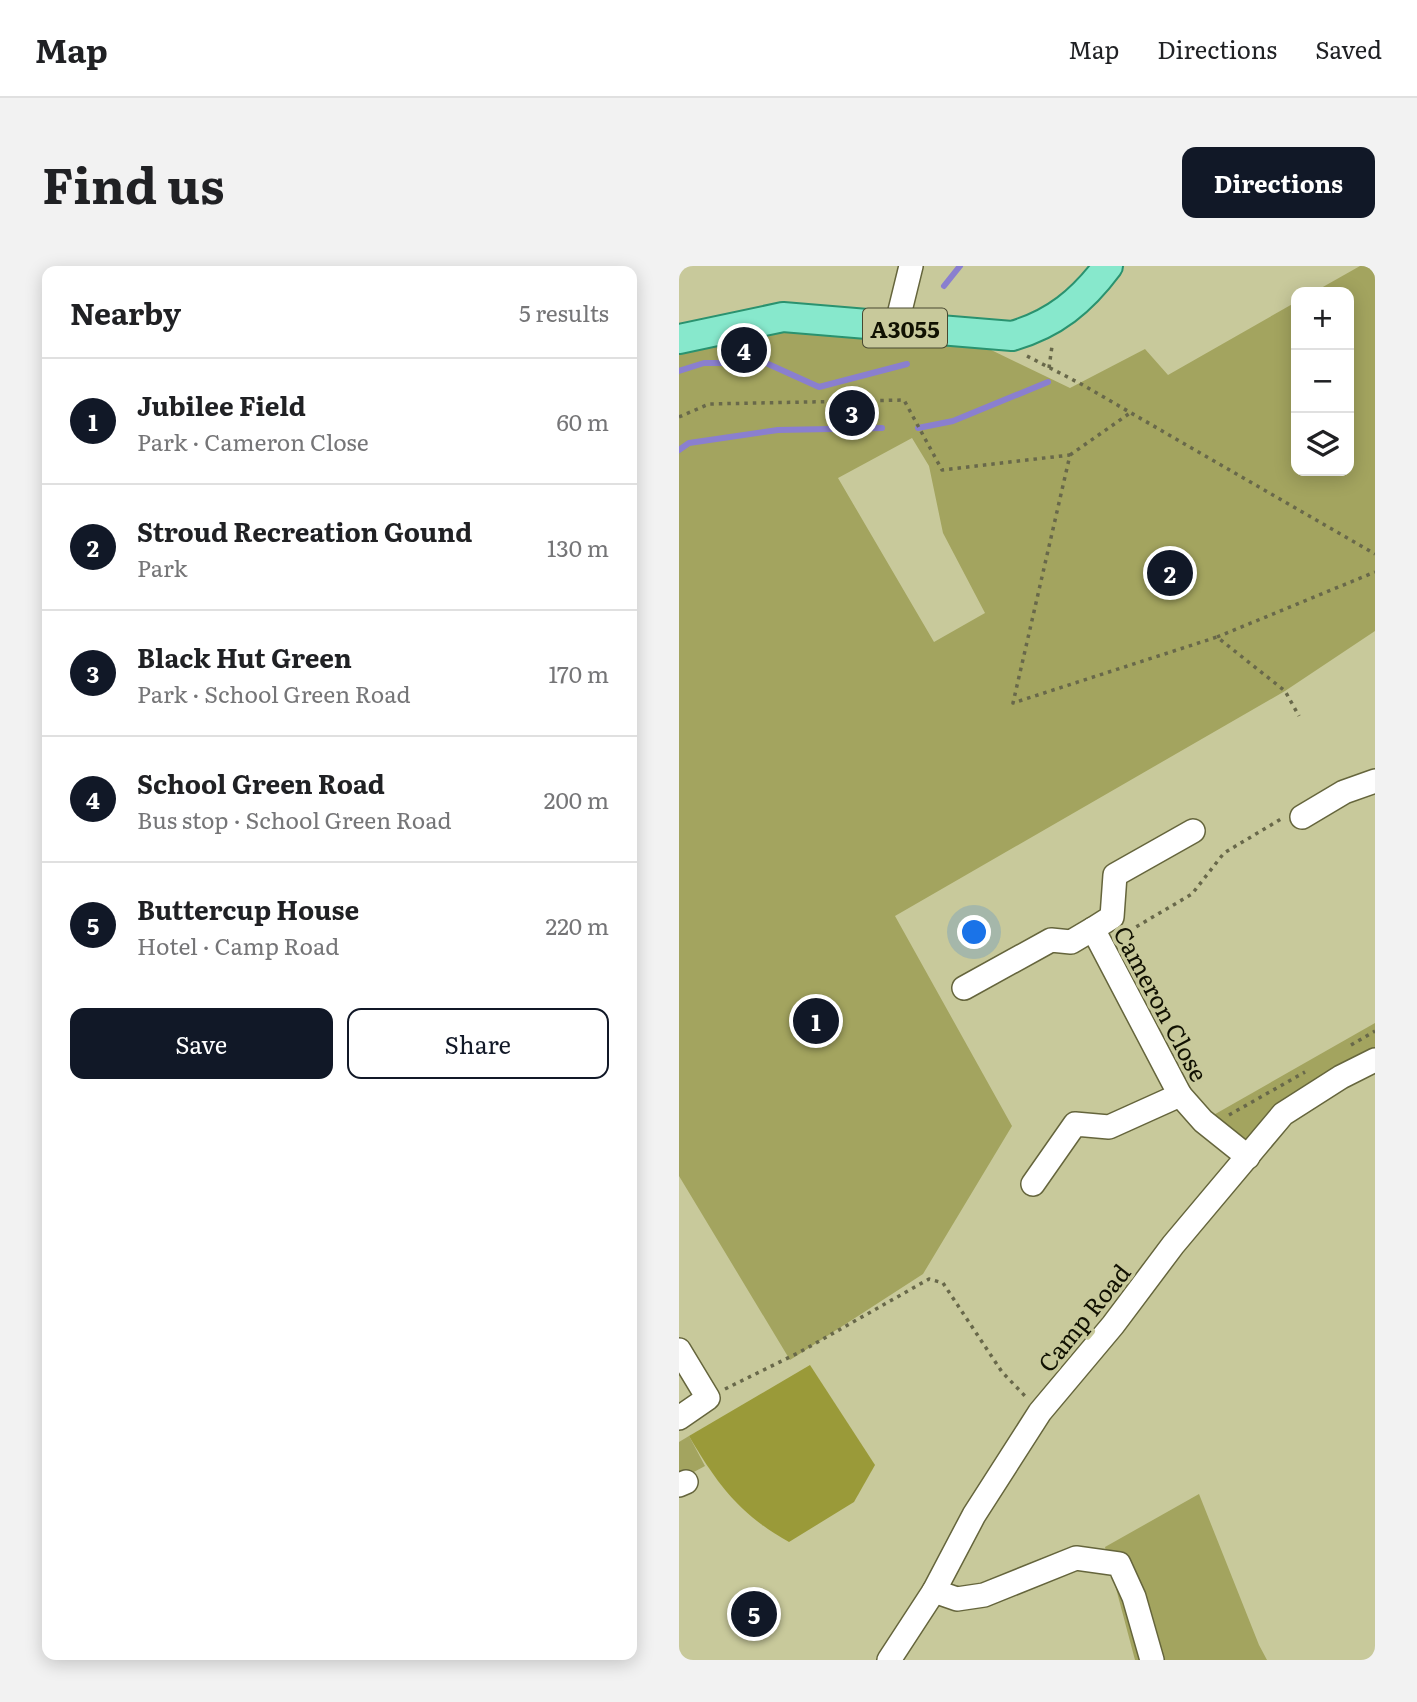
<!DOCTYPE html>
<html lang="en">
<head>
<meta charset="utf-8">
<style>
	:root { --surface:#fff; --page:#f2f2f2; --text:#202124; --muted:#757577; --line:#e0e0e0; --accent:#111827 }
	body { margin:0; font-family:Literata,serif; background:var(--page); color:var(--text) }
	.controls { position:absolute; right:21px; top:21px; display:grid; overflow:hidden; border-radius:14px; box-shadow:0 4px 18px #0003 }
	.controls button { width:63px; height:63px; display:grid; place-items:center; padding:0; border:0; border-bottom:2px solid var(--line); background:var(--surface); color:var(--text); font:35px sans-serif }
	.you { position:absolute; left:296px; top:667px; width:24px; height:24px; margin:-18px; border:5px solid #fff; border-radius:50%; background:#1a73e8; box-shadow:0 0 0 10px #1a73e833 }
	.badge { display:grid; place-items:center; width:46px; height:46px; border-radius:50%; background:var(--accent); color:#fff; font-size:23px; font-weight:700 }
	.pin { position:absolute; translate:-50% -50%; border:4px solid #fff; box-shadow:0 2px 7px #0006 }
	.list { margin:0; padding:0; list-style:none }
	h2 { display:flex; justify-content:space-between; align-items:center; height:91px; margin:0; padding:0 28px; font-size:30px }
	h2 small { font-size:23px; font-weight:400; color:var(--muted) }
	.list li { display:grid; grid-template-columns:46px 1fr auto; gap:21px; align-items:center; box-sizing:border-box; height:126px; padding:0 28px; border-top:2px solid var(--line) }
	.list b { display:block; font-size:26px; white-space:nowrap }
	.list p { margin:0; font-size:23px; white-space:nowrap; color:var(--muted) }
	.list em { font-size:23px; font-style:normal; color:var(--muted) }
	.actions { display:flex; gap:14px; padding:21px 28px }
	.actions a { flex:1; padding:16px 0; border:2px solid var(--accent); border-radius:14px; text-align:center; font-size:24px; color:var(--accent) }
	.actions .main { background:var(--accent); color:#fff }
	.icon { flex:none; width:38px; height:38px; fill:none; stroke:currentColor; stroke-width:2; stroke-linecap:round; stroke-linejoin:round }
	.map { position:relative; flex:none; width:696px; height:1394px; overflow:hidden; border-radius:14px }
	header { display:flex; align-items:center; gap:42px; box-sizing:border-box; height:98px; padding:0 35px; background:var(--surface); border-bottom:2px solid var(--line) }
	header strong { font-size:33px }
	nav { display:flex; gap:38px; margin-inline-start:auto; font-size:24px }
	.intro { display:flex; align-items:center; justify-content:space-between; box-sizing:border-box; height:168px; padding:0 42px }
	h1 { margin:0; font-size:49px }
	.button { padding:18px 32px; border-radius:14px; background:var(--accent); color:#fff; font-size:24px; font-weight:700 }
	main { display:flex; gap:42px; padding:0 42px }
	aside { flex:1; background:var(--surface); border-radius:14px; box-shadow:0 4px 18px #0003 }
	.map>svg:first-child { display:block }
</style>
</head>
<body>
<header>
<strong>Map</strong>
<nav><a>Map</a><a>Directions</a><a>Saved</a></nav>
</header>
<div class="intro"><h1>Find us</h1><a class="button">Directions</a></div>
<main>
<aside>
<h2>Nearby<small>5 results</small></h2>
<ul class="list">
<li><span class="badge">1</span><div><b>Jubilee Field</b><p>Park · Cameron Close</p></div><em>60 m</em></li>
<li><span class="badge">2</span><div><b>Stroud Recreation Gound</b><p>Park</p></div><em>130 m</em></li>
<li><span class="badge">3</span><div><b>Black Hut Green</b><p>Park · School Green Road</p></div><em>170 m</em></li>
<li><span class="badge">4</span><div><b>School Green Road</b><p>Bus stop · School Green Road</p></div><em>200 m</em></li>
<li><span class="badge">5</span><div><b>Buttercup House</b><p>Hotel · Camp Road</p></div><em>220 m</em></li>
</ul>
<div class="actions"><a class="main">Save</a><a>Share</a></div>
</aside>
<div class="map">
<svg width="696" height="1394" viewBox="0 0 696 1394">
	<rect width="100%" height="100%" fill="#c8c99b"/>
	<g fill="#a3a45f" fill-rule="evenodd">
		<path d="M681,0H696V365L606,425L216,650L333,860L244,1008L111,1094L0,910V84L106,61L308,82L391,122L466,83L489,109L617,36V205H670V26H635ZM233,172L250,200L264,267L306,347L255,376L159,212Z"/>
		<polygon points="696,757 696,794 662,811 569,891 524,855"/>
		<polygon points="10,1170 26,1200 0,1214 0,1176"/>
		<polygon points="520,1228 580,1379 588,1394 456,1394 426,1281"/>
	</g>
	<path fill="#9a9a39" d="M131,1099L196,1199L175,1236L110,1276C61,1249 38,1218 10,1170Z"/>
	<g fill="none" stroke-linecap="round" stroke-linejoin="round">
		<g stroke="#8a7fcf" stroke-width="6">
			<polyline points="265,20 281,0"/>
			<polyline points="0,105 25,97 87,97 140,121 228,98"/>
			<polyline points="239,162 274,155 369,116"/>
			<polyline points="0,184 10,177 99,164 203,162"/>
		</g>
		<g stroke="#65653c" stroke-width="26">
			<g id="minor">
				<polyline points="217,61 232,0"/>
				<polyline points="623,551 665,526 696,515"/>
				<polyline points="414,663 433,651 436,609 514,565"/>
				<polyline points="285,722 372,674 392,676 414,663 501,829 524,855 569,891"/>
				<polyline points="354,918 396,858 430,861 501,829"/>
				<polyline points="0,1084 29,1132 0,1152"/>
				<polyline points="0,1219 7,1216"/>
				<polyline points="255,1325 278,1333 305,1329 397,1292 440,1298 455,1331 473,1394"/>
				<polyline points="210,1394 255,1325 295,1249 361,1146 434,1059 494,979 604,848 662,811 696,794"/>
			</g>
		</g>
		<g stroke="#2a926f" stroke-width="32">
			<path id="major" d="M0,73L104,51L333,70C375,58 403,35 429,0"/>
		</g>
		<g stroke="#68684a" stroke-width="3.5" stroke-dasharray="3.5 5" stroke-linecap="butt">
			<polyline points="348,90 402,118 696,288"/>
			<polyline points="370,102 373,80"/>
			<polyline points="0,151 30,138 225,134 263,204 391,189 334,437 538,371 606,425 620,450"/>
			<polyline points="391,189 451,147"/>
			<polyline points="538,371 696,306"/>
			<polyline points="450,665 513,628 545,587 602,553"/>
			<polyline points="672,779 696,765"/>
			<polyline points="550,849 626,806"/>
			<polyline points="46,1123 121,1086 250,1013 264,1017 323,1106 347,1131"/>
		</g>
		<use href="#minor" stroke="#fff" stroke-width="23"/>
		<use href="#major" stroke="#87e8cc" stroke-width="28"/>
	</g>
	<g text-anchor="middle" dominant-baseline="central" stroke-width="7" stroke-linejoin="round" paint-order="stroke">
		<rect fill="#c8c99b" stroke="#484830" stroke-width="2" x="184" y="42.5" width="84" height="39" rx="5"/>
		<g font-size="23" font-weight="bold" fill="#111102">
			<text x="226" y="62">A3055</text>
		</g>
		<g font-size="24" fill="#111102" stroke="#c8c99b">
			<text transform="translate(483 737) rotate(62)">Cameron Close</text>
			<text transform="translate(404 1051) rotate(-51)">Camp Road</text>
		</g>
	</g>
</svg>
<div class="controls">
<button>+</button>
<button>−</button>
<button><svg class="icon" aria-label="layers" viewBox="0 0 24 24"><path d="M12 4l9 5-9 5-9-5zM3 14l9 5 9-5"/></svg></button>
</div>
<div class="you"></div>
<div class="pin badge" style="left:137px;top:755px">1</div>
<div class="pin badge" style="left:491px;top:307px">2</div>
<div class="pin badge" style="left:173px;top:147px">3</div>
<div class="pin badge" style="left:65px;top:84px">4</div>
<div class="pin badge" style="left:75px;top:1348px">5</div>
</div>
</main>
</body>
</html>
